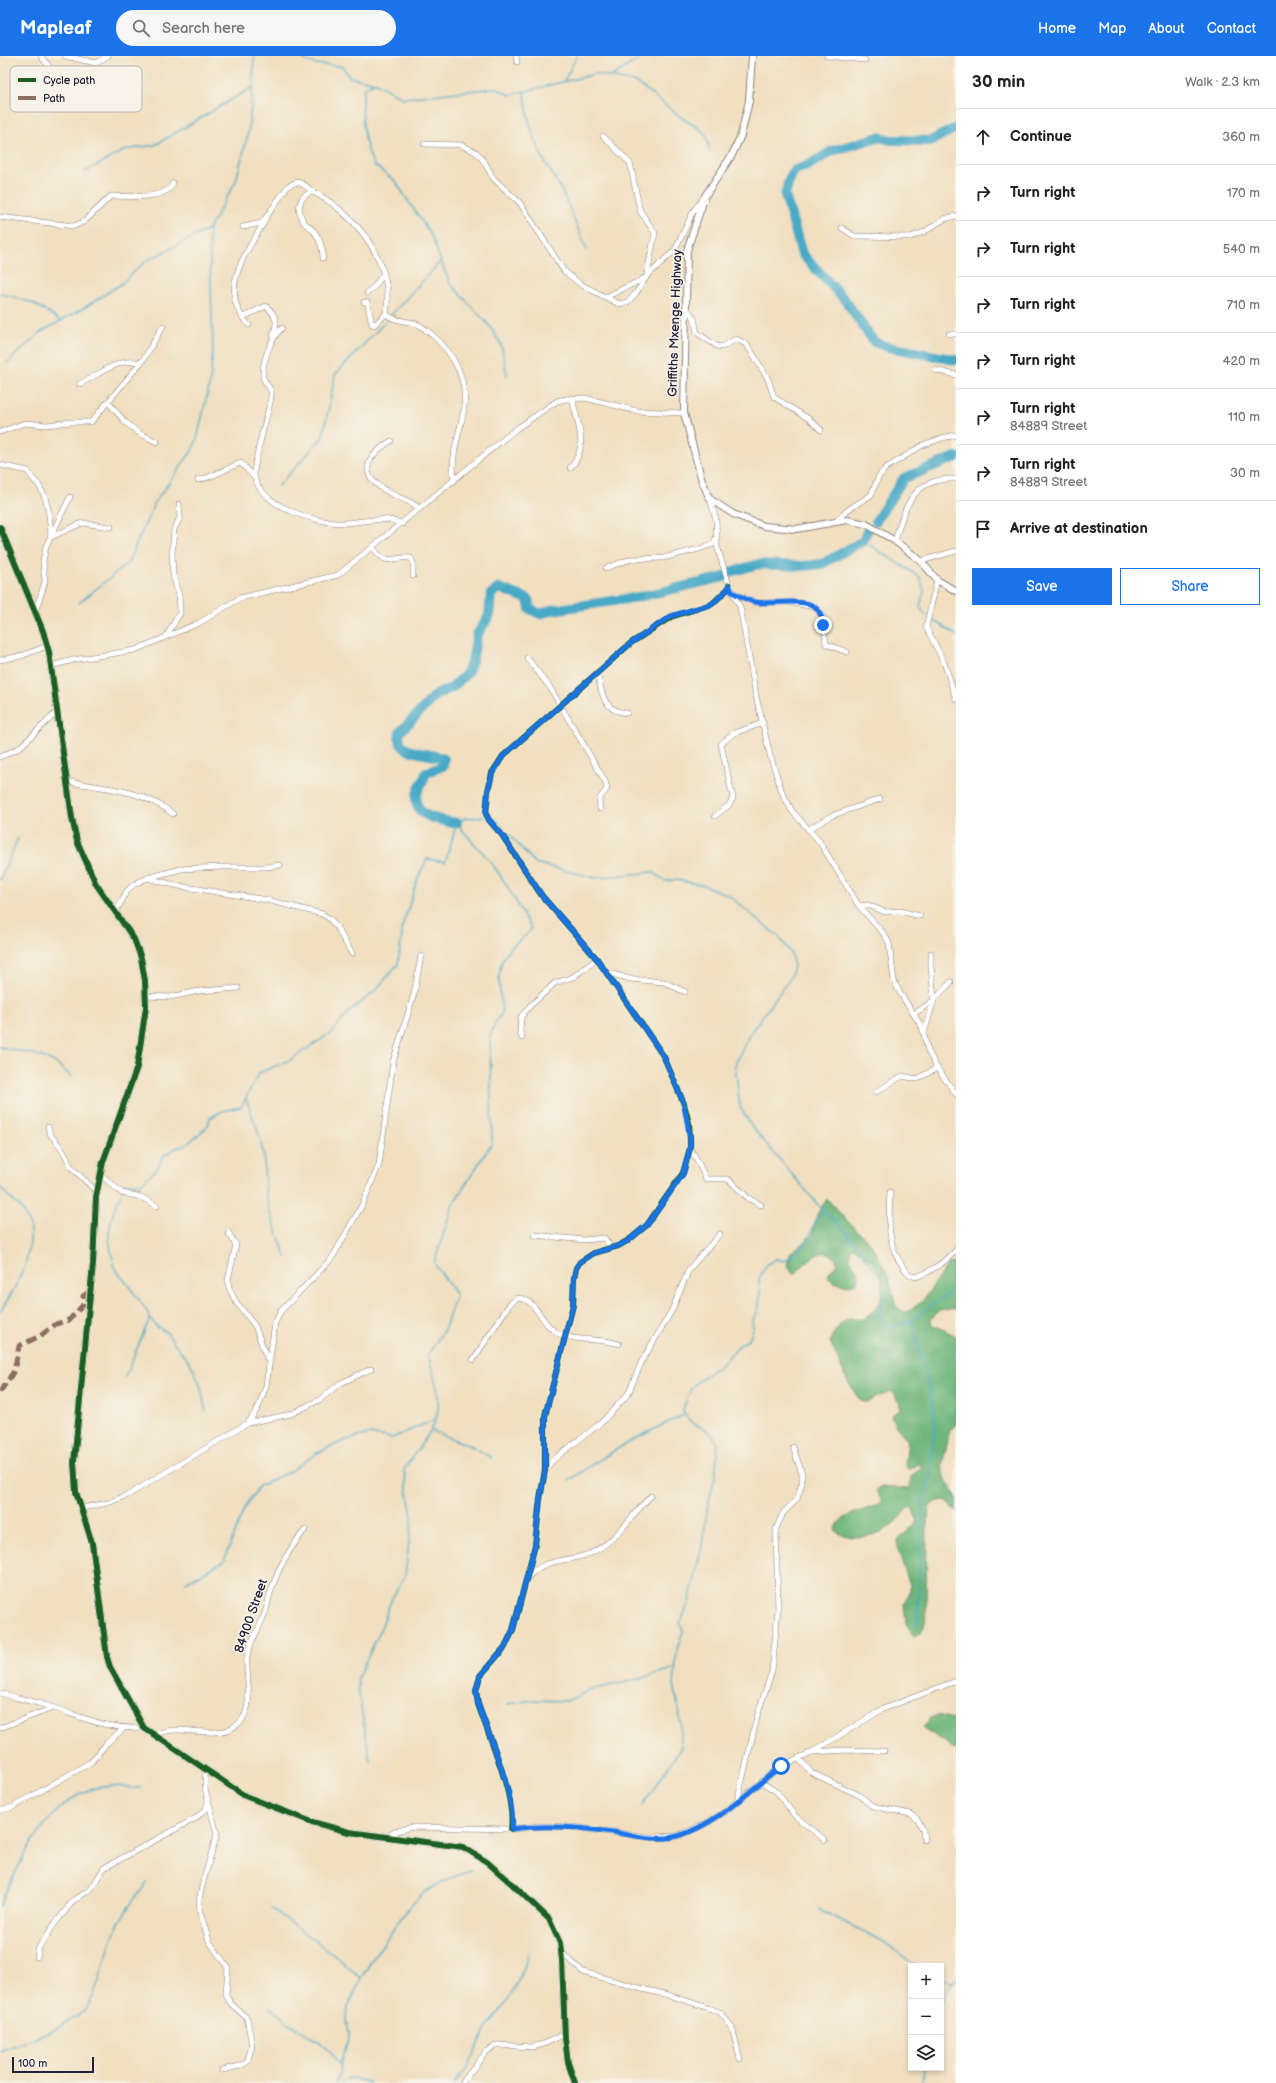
<!DOCTYPE html>
<html lang="en">
<head>
<meta charset="utf-8">
<style>
	:root { --surface:#fff; --page:#f6f6f6; --text:#202124; --muted:#757577; --line:#e0e0e0; --accent:#1a73e8 }
	body { margin:0; font-family:"Balsamiq Sans",sans-serif; background:var(--page); color:var(--text) }
	.controls { position:absolute; right:12px; bottom:12px; display:grid; overflow:hidden; border-radius:0px; box-shadow:0 2px 6px #0003 }
	.controls button { width:36px; height:36px; display:grid; place-items:center; padding:0; border:0; border-bottom:1px solid var(--line); background:var(--surface); color:var(--text); font:20px sans-serif }
	.scale { position:absolute; left:12px; bottom:10px; width:82px; box-sizing:border-box; padding-left:4px; border:2px solid #22223b; border-top:0; font-size:11px; line-height:14px; white-space:nowrap; color:#22223b; -webkit-text-stroke:3px #f7f3e8; paint-order:stroke }
	.stop { position:absolute; width:12px; height:12px; margin:-9px; border:3px solid #1a73e8; border-radius:50%; background:#fff }
	.stop.end { background:#1a73e8; border-color:#fff; box-shadow:0 1px 4px #0008 }
	.list { margin:0; padding:0; list-style:none }
	h2 { display:flex; justify-content:space-between; align-items:center; height:52px; margin:0; padding:0 16px; font-size:17px }
	h2 small { font-size:13px; font-weight:400; color:var(--muted) }
	.list li { display:grid; grid-template-columns:26px 1fr auto; gap:12px; align-items:center; box-sizing:border-box; height:56px; padding:0 16px; border-top:1px solid var(--line) }
	.list b { display:block; font-size:15px; white-space:nowrap }
	.list p { margin:0; font-size:13px; white-space:nowrap; color:var(--muted) }
	.list em { font-size:13px; font-style:normal; color:var(--muted) }
	.actions { display:flex; gap:8px; padding:12px 16px }
	.actions a { flex:1; padding:9px 0; border:1px solid var(--accent); border-radius:0px; text-align:center; font-size:14px; color:var(--accent) }
	.actions .main { background:var(--accent); color:#fff }
	.icon { flex:none; width:22px; height:22px; fill:none; stroke:currentColor; stroke-width:2; stroke-linecap:round; stroke-linejoin:round }
	.map { position:relative; flex:none; width:956px; height:2027px; overflow:hidden }
	header { display:flex; align-items:center; gap:24px; box-sizing:border-box; height:56px; padding:0 20px; background:var(--accent); color:#fff }
	header strong { font-size:19px }
	nav { display:flex; gap:22px; margin-inline-start:auto; font-size:14px }
	.search { width:280px; height:36px; background:var(--page); display:flex; align-items:center; gap:10px; box-sizing:border-box; padding:0 14px; border-radius:22px; color:var(--muted); font-size:15px }
	main { display:flex }
	aside { flex:1; background:var(--surface) }
	.map>svg:first-child { display:block }
</style>
</head>
<body>
<header>
<strong>Mapleaf</strong>
<div class="search"><svg class="icon" aria-label="search" viewBox="0 0 24 24"><circle cx="10" cy="10" r="6"/><path d="M15 15l6 6"/></svg>Search here</div>
<nav><a>Home</a><a>Map</a><a>About</a><a>Contact</a></nav>
</header>
<main>
<div class="map">
<svg width="956" height="2027" viewBox="0 0 956 2027">
	<rect width="100%" height="100%" fill="#f7f3e8"/>
	<filter id="ink" filterUnits="userSpaceOnUse"><feTurbulence type="fractalNoise" baseFrequency=".025" numOctaves="2"/><feDisplacementMap in="SourceGraphic" scale="8" xChannelSelector="R" yChannelSelector="G"/><feConvolveMatrix kernelMatrix="1 2 1 2 8 2 1 2 1" color-interpolation-filters="sRGB"/></filter>
	<filter id="wash" filterUnits="userSpaceOnUse"><feTurbulence type="fractalNoise" baseFrequency=".012" numOctaves="4" result="noise"/><feDisplacementMap in="SourceGraphic" scale="16" xChannelSelector="R" yChannelSelector="G"/><feGaussianBlur stdDeviation="0.9" result="paint"/><feColorMatrix in="noise" values="0 0 0 0 0 0 0 0 0 0 0 0 0 0 0 0 0 1.4 0 .05"/><feComposite in="paint" operator="in"/></filter>
	<g filter="url(#wash)">
		<rect width="100%" height="100%" fill="#f1dfc0"/>
		<g fill="#6eb67c" stroke="#486c5c">
			<path d="M827,1143L851,1169L871,1188L888,1219L896,1250L901,1254L905,1256L911,1254L924,1243L948,1208L956,1207V1252L939,1255L931,1263L932,1268L956,1280V1369L950,1374L942,1410L946,1424L956,1440V1455L944,1444L935,1446L929,1451L927,1468L926,1560C925,1569 923,1578 914,1581L906,1567L904,1548L910,1536V1529L898,1494V1484L918,1466L912,1451L909,1452C903,1458 896,1466 888,1472C874,1481 848,1486 835,1474C840,1456 868,1456 881,1446V1442L876,1435C882,1426 898,1433 909,1433L911,1421L922,1411L917,1408L909,1414L905,1409L908,1385L895,1369L891,1359L901,1352L894,1337L890,1335L867,1346H862C845,1327 841,1308 830,1286C833,1278 840,1265 850,1263C855,1262 860,1265 865,1262C874,1257 878,1250 881,1241C888,1218 871,1202 853,1191C844,1203 856,1208 859,1220L857,1226C848,1232 835,1229 828,1220L830,1215L838,1208C826,1182 806,1207 794,1219L787,1210L790,1197L812,1180L817,1158Z"/>
			<polygon points="938,1659 956,1664 956,1694 952,1693 945,1686 923,1672 930,1662"/>
		</g>
		<g fill="none" stroke-linecap="round" stroke-linejoin="round">
			<g stroke="#47a9c6" stroke-width="1.5">
				<path d="M301,0C307,11 331,8 343,11L349,21L376,27L403,42L496,32L510,39L595,18L611,21L637,27L682,62L700,73L707,80L709,95"/>
				<polyline points="612,20 644,0"/>
				<polyline points="564,25 577,0"/>
				<path d="M374,27L364,32C361,57 362,86 374,109L395,125L431,179L449,226L488,268L501,288L507,319"/>
				<polyline points="524,35 530,70 542,101 561,133 587,194"/>
				<polyline points="85,116 125,94 155,89 253,31"/>
				<polyline points="0,237 33,247 61,265"/>
				<polyline points="391,259 441,205"/>
				<polyline points="7,307 41,276 84,252 121,228 146,205 209,173"/>
				<polyline points="278,430 323,381 335,319 387,264"/>
				<polyline points="863,485 920,521 924,535 920,550 925,559 928,560"/>
				<polyline points="79,547 128,507 155,446 192,395 197,383 210,326 213,292 209,173 236,125 248,78 253,31 254,0"/>
				<polyline points="930,562 956,579"/>
				<polyline points="494,762 535,807 595,822 653,816 665,825 676,824 703,829 728,839 780,882 791,897 794,911 790,922 749,979 735,1009 740,1051 752,1071 818,1149 844,1174 882,1223 882,1250 878,1259 888,1272 912,1265 956,1231"/>
				<polyline points="0,824 18,782"/>
				<polyline points="0,991 33,998 53,1005 72,1021"/>
				<polyline points="246,1043 258,1075 264,1100 265,1134 269,1154 286,1201"/>
				<polyline points="0,1132 21,1152 30,1170 30,1186 25,1210 13,1235 0,1256"/>
				<polyline points="122,1135 125,1127 141,1127 156,1114 163,1100 178,1091 185,1090 206,1072 210,1062 222,1055 241,1051 259,1017 290,1004 332,976 350,955 374,936 398,908 402,879 401,874 418,822 427,803 445,806 457,767 465,762 484,761"/>
				<path d="M113,1203C105,1176 110,1162 121,1138"/>
				<path d="M113,1207C113,1214 145,1246 150,1262L125,1321"/>
				<polyline points="150,1263 156,1270 166,1276 192,1310 200,1328 206,1356"/>
				<polyline points="912,1265 934,1353 935,1379 931,1397 930,1418 923,1448 917,1569"/>
				<polyline points="432,1375 471,1390 492,1402"/>
				<path d="M569,1425C604,1398 644,1377 684,1359"/>
				<polyline points="186,1526 224,1505 244,1453 259,1430 291,1415 317,1397 346,1384 369,1378 392,1382 434,1364"/>
				<polyline points="507,1648 535,1644 566,1645 594,1633 631,1625 676,1612"/>
				<path d="M370,1705L358,1633V1621L378,1580L392,1542L405,1520L412,1461L404,1414C411,1400 422,1389 430,1376C446,1350 435,1325 428,1299L445,1272L456,1239L434,1207L453,1148L492,1087L490,980L497,963L502,958C501,938 494,913 507,896C513,887 526,882 531,873C520,852 509,831 495,812C484,796 468,783 457,767"/>
				<path d="M643,1749L681,1691V1668L674,1628L677,1593L683,1575L680,1568L689,1546L702,1490L708,1448L715,1422L718,1388C715,1384 712,1378 708,1375C697,1367 688,1370 683,1353L691,1333L697,1326L723,1307L741,1288L749,1283L753,1273L752,1265L758,1255L760,1239L759,1222L767,1208L776,1203L785,1205C791,1200 799,1194 804,1188C813,1177 813,1163 824,1155"/>
				<path d="M0,1850C18,1808 43,1752 89,1734C105,1728 124,1731 140,1732"/>
				<polyline points="271,1852 335,1899 361,1923"/>
				<polyline points="819,1853 884,1886 916,1910"/>
				<polyline points="941,1922 952,1926"/>
				<polyline points="941,1949 945,1936 956,1922"/>
				<polyline points="271,1951 286,1965 319,1985 340,2007"/>
				<path d="M0,1995C20,1987 72,1969 85,1953C98,1939 106,1895 115,1876C122,1858 135,1842 147,1827"/>
				<polyline points="336,2027 349,1979 347,1965 348,1951 363,1919 376,1898 406,1855 423,1837 442,1826 471,1814"/>
				<polyline points="340,2027 352,2022 370,2027"/>
				<polyline points="455,2027 465,2014 489,1969 508,1945 524,1912 529,1896"/>
				<polyline points="921,2027 923,2012"/>
			</g>
			<g stroke="#47a9c6" stroke-width="10">
				<polyline points="956,72 930,85 891,84 878,81 832,95 807,110 795,114 789,124 785,139 802,198 845,244 874,286 888,291 956,304"/>
				<polyline points="876,465 904,422 956,401"/>
				<polyline points="730,516 759,508 803,510 822,508 863,485 868,473"/>
				<path d="M457,767C441,765 411,761 417,738C419,731 424,724 426,717L443,710L444,703C429,695 394,701 400,676L436,639L453,631L467,617L472,605L477,579L489,560L491,538L499,532L528,543L530,553L540,558L552,554L639,541L724,521"/>
			</g>
		</g>
	</g>
	<g filter="url(#ink)">
		<g fill="none" stroke-linecap="round" stroke-linejoin="round">
			<g stroke="#8a807e" stroke-width="6">
				<g id="minor">
					<polyline points="41,0 63,29 87,43"/>
					<polyline points="65,0 96,7 108,0"/>
					<polyline points="516,0 517,6"/>
					<polyline points="827,0 865,4"/>
					<polyline points="603,80 630,107 640,155 655,177 647,218"/>
					<polyline points="424,88 461,89 476,96 484,105 493,122 520,147 564,215 580,228 619,248 628,246 636,237 647,220 675,194 693,156 703,142"/>
					<path d="M313,136C299,139 296,152 303,165C306,170 313,172 316,178C321,186 323,193 323,202"/>
					<path d="M0,161L74,170L85,165L111,140C127,140 166,145 173,127"/>
					<path d="M243,171L262,167L288,130L297,126C304,127 309,133 315,137C357,160 395,207 386,258C395,266 407,264 417,268C422,270 426,274 430,277C456,298 471,329 462,363C457,385 451,401 454,425"/>
					<polyline points="842,172 854,180 910,181 924,176 944,163 956,160"/>
					<polyline points="367,237 375,230 383,218"/>
					<polyline points="606,241 645,222"/>
					<polyline points="364,246 367,246 368,249 372,268 374,269 386,258"/>
					<polyline points="687,253 694,262 697,277 717,290 722,291 736,283 746,288 753,298 768,323 774,341 809,363 821,374"/>
					<path d="M243,261L266,250C276,259 279,266 273,279"/>
					<path d="M249,269C216,235 246,198 264,166"/>
					<path d="M282,272C271,282 262,306 263,320C263,326 270,330 271,336C272,340 270,346 269,351C266,363 253,410 254,419C260,451 318,468 345,467C364,466 385,459 402,468"/>
					<polyline points="949,278 956,278"/>
					<polyline points="935,314 956,319"/>
					<path d="M79,328C98,320 119,300 141,307"/>
					<polyline points="108,346 125,366 139,377 157,386"/>
					<polyline points="0,376 25,367 47,369 70,366 91,366 143,304 163,270"/>
					<path d="M391,385C364,402 357,420 390,437C401,443 410,444 420,453"/>
					<path d="M0,409L28,415C31,423 38,426 41,433C49,447 50,466 51,481L82,467L111,471"/>
					<path d="M570,412C590,391 577,367 572,342"/>
					<path d="M198,424C213,422 226,412 241,407L254,421"/>
					<polyline points="710,443 716,464 717,490 729,529 740,551 756,640 770,699 782,736 792,755 819,785 859,850 884,878 889,887 894,925 900,937 922,971 928,995 937,1012 956,1038"/>
					<polyline points="836,465 849,453 871,439 879,420 886,412 923,389 942,382 956,379"/>
					<path d="M895,485C905,450 913,421 956,423"/>
					<path d="M373,492C389,513 392,499 411,502L413,506V520"/>
					<polyline points="921,505 956,495"/>
					<polyline points="606,512 631,503 663,502 699,493 713,488 716,482"/>
					<polyline points="937,524 926,571 944,606 956,643"/>
					<polyline points="732,536 756,547 788,546 815,551 823,561 826,588 847,596"/>
					<polyline points="35,556 45,526 43,506 46,490 70,441"/>
					<polyline points="167,579 180,557 179,540 173,519 172,497 174,473 180,462 179,448"/>
					<polyline points="527,602 549,630 605,725 607,733 599,743 600,753"/>
					<polyline points="0,604 21,600 47,590"/>
					<polyline points="51,610 73,604 135,594 199,567 240,542 338,519 516,373 557,345 566,343 585,342 637,355 684,357"/>
					<path d="M597,616C602,636 602,655 627,657"/>
					<polyline points="0,701 19,692 57,656"/>
					<path d="M69,726C104,732 144,734 173,758"/>
					<polyline points="715,760 729,749 733,742 721,688 734,677 763,667"/>
					<polyline points="809,773 831,760 880,743"/>
					<polyline points="147,822 179,830 267,844 322,858 330,863 336,870 352,898"/>
					<polyline points="859,850 868,849 885,856 900,855 920,860"/>
					<polyline points="115,857 127,835 133,829 147,822 181,813 221,811 266,811 280,809"/>
					<polyline points="606,916 630,923 664,926 685,936"/>
					<polyline points="146,940 170,941 199,935 238,932"/>
					<polyline points="914,958 934,944 951,926"/>
					<polyline points="924,977 934,944 931,910 931,897"/>
					<polyline points="522,982 520,975 521,961 529,951 555,927 573,921 597,903"/>
					<polyline points="876,1036 902,1020 917,1023 937,1012"/>
					<polyline points="48,1071 50,1078 62,1093 71,1111 97,1136"/>
					<polyline points="690,1092 696,1102 706,1123 728,1123 748,1142 761,1149"/>
					<polyline points="100,1118 122,1137 141,1141 157,1150"/>
					<path d="M890,1136C889,1162 886,1187 902,1209C906,1215 909,1220 916,1221C930,1216 946,1206 956,1194"/>
					<polyline points="228,1176 236,1189 228,1224 229,1232 236,1246 255,1270 268,1305"/>
					<polyline points="534,1179 585,1184 604,1182 611,1191"/>
					<path d="M473,1304L509,1249L517,1242C535,1242 540,1264 553,1274C569,1287 598,1281 619,1288"/>
					<polyline points="248,1367 291,1358 319,1344 341,1327 371,1313"/>
					<polyline points="545,1414 553,1404 602,1366 628,1338 642,1305 672,1254 689,1213 720,1178"/>
					<polyline points="82,1452 108,1447 128,1439 248,1367 258,1352 266,1330 275,1267 281,1255 332,1202 362,1149 379,1109 393,1006 414,938 421,900"/>
					<path d="M528,1522C541,1502 569,1506 589,1498C618,1485 629,1461 651,1440"/>
					<path d="M0,1637C16,1642 32,1645 48,1650C83,1661 106,1674 144,1672"/>
					<polyline points="0,1672 53,1652"/>
					<path d="M153,1679C161,1676 169,1674 177,1674C194,1674 216,1680 232,1672C258,1659 245,1623 247,1601C249,1587 258,1575 263,1562C267,1553 268,1544 271,1535C278,1512 289,1493 305,1474"/>
					<polyline points="813,1696 846,1694 884,1695"/>
					<polyline points="798,1702 812,1717 859,1739 872,1750 911,1758 918,1764 923,1774 924,1784"/>
					<polyline points="205,1714 205,1733 217,1778 203,1826 199,1844 200,1856 209,1885 228,1912 226,1938 230,1947 247,1962 252,1990 247,2006 240,2010 222,2014"/>
					<polyline points="761,1726 777,1736 795,1760 825,1784"/>
					<polyline points="737,1746 758,1657 772,1615 778,1554 776,1473 783,1457 797,1443 802,1427 802,1418 793,1391"/>
					<polyline points="0,1755 13,1751 79,1713 91,1706 107,1687 123,1673"/>
					<path d="M511,1773C516,1740 489,1681 478,1648L476,1635L480,1620L505,1591L513,1574L535,1489L540,1443L545,1414V1360L573,1249L574,1221L576,1212L580,1206L594,1197L618,1190L629,1184L647,1169L683,1117L690,1092V1082L689,1067L684,1048L664,1001L597,903L542,840L502,779L489,764L486,758L488,735L492,717L503,700L631,587L671,561L712,548L728,533L729,529"/>
					<polyline points="386,1781 397,1775 413,1771 511,1773 539,1770 573,1771 649,1781 677,1780 707,1767 726,1755 781,1710 812,1696 883,1653 956,1625"/>
					<polyline points="561,1896 583,1916 642,1933 669,1939 720,1956 732,1971 740,2003"/>
					<polyline points="37,1901 39,1891 54,1869 73,1845 91,1833 104,1812 196,1762 206,1753 208,1746"/>
					<polyline points="462,2027 486,1996 497,1989 532,1991 544,1988 564,1978"/>
				</g>
			</g>
			<g stroke="#8a807e" stroke-width="8">
				<g id="tertiary">
					<polyline points="752,0 749,45 741,79 732,99 705,140 687,194 684,357 702,425 710,443 733,458 764,470 796,473 847,464 866,468 895,485 921,505 937,524 956,535"/>
					<polyline points="0,471 43,575 49,596 72,762 77,785 96,828 134,883 141,902 145,925 146,951 137,1011 103,1106 96,1141 93,1208 74,1406 76,1436 92,1487 107,1601 110,1611 144,1672 245,1740 312,1766 349,1776 463,1791 487,1806 513,1829 549,1863 560,1887 562,1904 565,1982 568,2007 575,2027"/>
				</g>
			</g>
			<use href="#minor" stroke="#fff" stroke-width="5"/>
			<use href="#tertiary" stroke="#fff" stroke-width="6"/>
			<polyline stroke="#8d6e63" stroke-width="5" stroke-dasharray="10 5" stroke-linecap="butt" points="0,1336 14,1315 19,1290 40,1280 56,1268 69,1264 83,1249 83,1240 90,1235"/>
			<g stroke="#f7f3e8" stroke-width="8">
				<g id="cycleway">
					<polyline points="0,471 43,575 49,596 72,762 77,785 96,828 134,883 141,902 145,925 146,951 137,1011 103,1106 96,1141 93,1208 74,1406 76,1436 92,1487 107,1601 110,1611 144,1672 245,1740 312,1766 349,1776 463,1791 487,1806 513,1829 549,1863 560,1887 562,1904 565,1982 568,2007 575,2027"/>
					<path d="M511,1773C516,1740 489,1681 478,1648L476,1635L480,1620L505,1591L513,1574L535,1489L540,1443L545,1414V1360L573,1249L574,1221L576,1212L580,1206L594,1197L618,1190L629,1184L647,1169L683,1117L690,1092V1082L689,1067L684,1048L664,1001L597,903L542,840L502,779L489,764L486,758L488,735L492,717L503,700L631,587L671,561L712,548L728,533L729,529"/>
				</g>
			</g>
			<use href="#cycleway" stroke="#1b5e20" stroke-width="6"/>
		</g>
	</g>
	<g fill="none" stroke-linecap="round" stroke-linejoin="round" filter="url(#ink)">
		<path stroke="#1a73e8" stroke-width="5" d="M781,1710C749,1735 718,1768 678,1780C658,1786 632,1779 612,1776C578,1771 545,1768 512,1773C516,1740 489,1680 478,1648L476,1635L480,1620L505,1591L513,1574L535,1489L540,1443L545,1414V1360L573,1249L574,1221L576,1212L580,1206L594,1197L618,1190L629,1184L647,1169L683,1118L690,1092V1082L684,1048L664,1001L597,903L542,840L502,779L489,764L486,758L488,735L492,718L503,700L631,587L671,560L712,548L728,533L729,529L732,536C740,540 748,545 755,546C779,551 820,533 823,569"/>
	</g>
	<g text-anchor="middle" dominant-baseline="central" stroke-width="3.5" stroke-linejoin="round" paint-order="stroke">
		<g font-size="13" fill="#22223b" stroke="#f7f3e8">
			<text transform="translate(675 267) rotate(-88)">Griffiths Mxenge Highway</text>
			<text transform="translate(251 1560) rotate(-71)">84900 Street</text>
		</g>
	</g>
	<rect x="10" y="10" width="132" height="46" rx="6" fill="#f7f3e8" stroke="#b7b4b4" stroke-width="1"/>
	<rect x="18" y="22" width="18" height="4" fill="#1b5e20"/>
	<rect x="18" y="40" width="18" height="4" fill="#8d6e63"/>
	<g font-size="11" fill="#22223b">
		<text x="43" y="28">Cycle path</text>
		<text x="43" y="46">Path</text>
	</g>
</svg>
<div class="controls">
<button>+</button>
<button>−</button>
<button><svg class="icon" aria-label="layers" viewBox="0 0 24 24"><path d="M12 4l9 5-9 5-9-5zM3 14l9 5 9-5"/></svg></button>
</div>
<div class="scale">100 m</div>
<div class="stop" style="left:781px;top:1710px"></div>
<div class="stop end" style="left:823px;top:569px"></div>
</div>
<aside>
<h2>30 min<small>Walk · 2.3 km</small></h2>
<ul class="list">
<li><svg class="icon" aria-label="ahead" viewBox="0 0 24 24"><path d="M12 20V5M6 11l6-6 6 6"/></svg><div><b>Continue</b></div><em>360 m</em></li>
<li><svg class="icon" aria-label="right" viewBox="0 0 24 24"><path d="M7 20v-9h11M14 6l5 5-5 5"/></svg><div><b>Turn right</b></div><em>170 m</em></li>
<li><svg class="icon" aria-label="right" viewBox="0 0 24 24"><path d="M7 20v-9h11M14 6l5 5-5 5"/></svg><div><b>Turn right</b></div><em>540 m</em></li>
<li><svg class="icon" aria-label="right" viewBox="0 0 24 24"><path d="M7 20v-9h11M14 6l5 5-5 5"/></svg><div><b>Turn right</b></div><em>710 m</em></li>
<li><svg class="icon" aria-label="right" viewBox="0 0 24 24"><path d="M7 20v-9h11M14 6l5 5-5 5"/></svg><div><b>Turn right</b></div><em>420 m</em></li>
<li><svg class="icon" aria-label="right" viewBox="0 0 24 24"><path d="M7 20v-9h11M14 6l5 5-5 5"/></svg><div><b>Turn right</b><p>84889 Street</p></div><em>110 m</em></li>
<li><svg class="icon" aria-label="right" viewBox="0 0 24 24"><path d="M7 20v-9h11M14 6l5 5-5 5"/></svg><div><b>Turn right</b><p>84889 Street</p></div><em>30 m</em></li>
<li><svg class="icon" aria-label="arrive" viewBox="0 0 24 24"><path d="M6 21V4h12l-3 4 3 4H6"/></svg><div><b>Arrive at destination</b></div></li>
</ul>
<div class="actions"><a class="main">Save</a><a>Share</a></div>
</aside>
</main>
</body>
</html>
